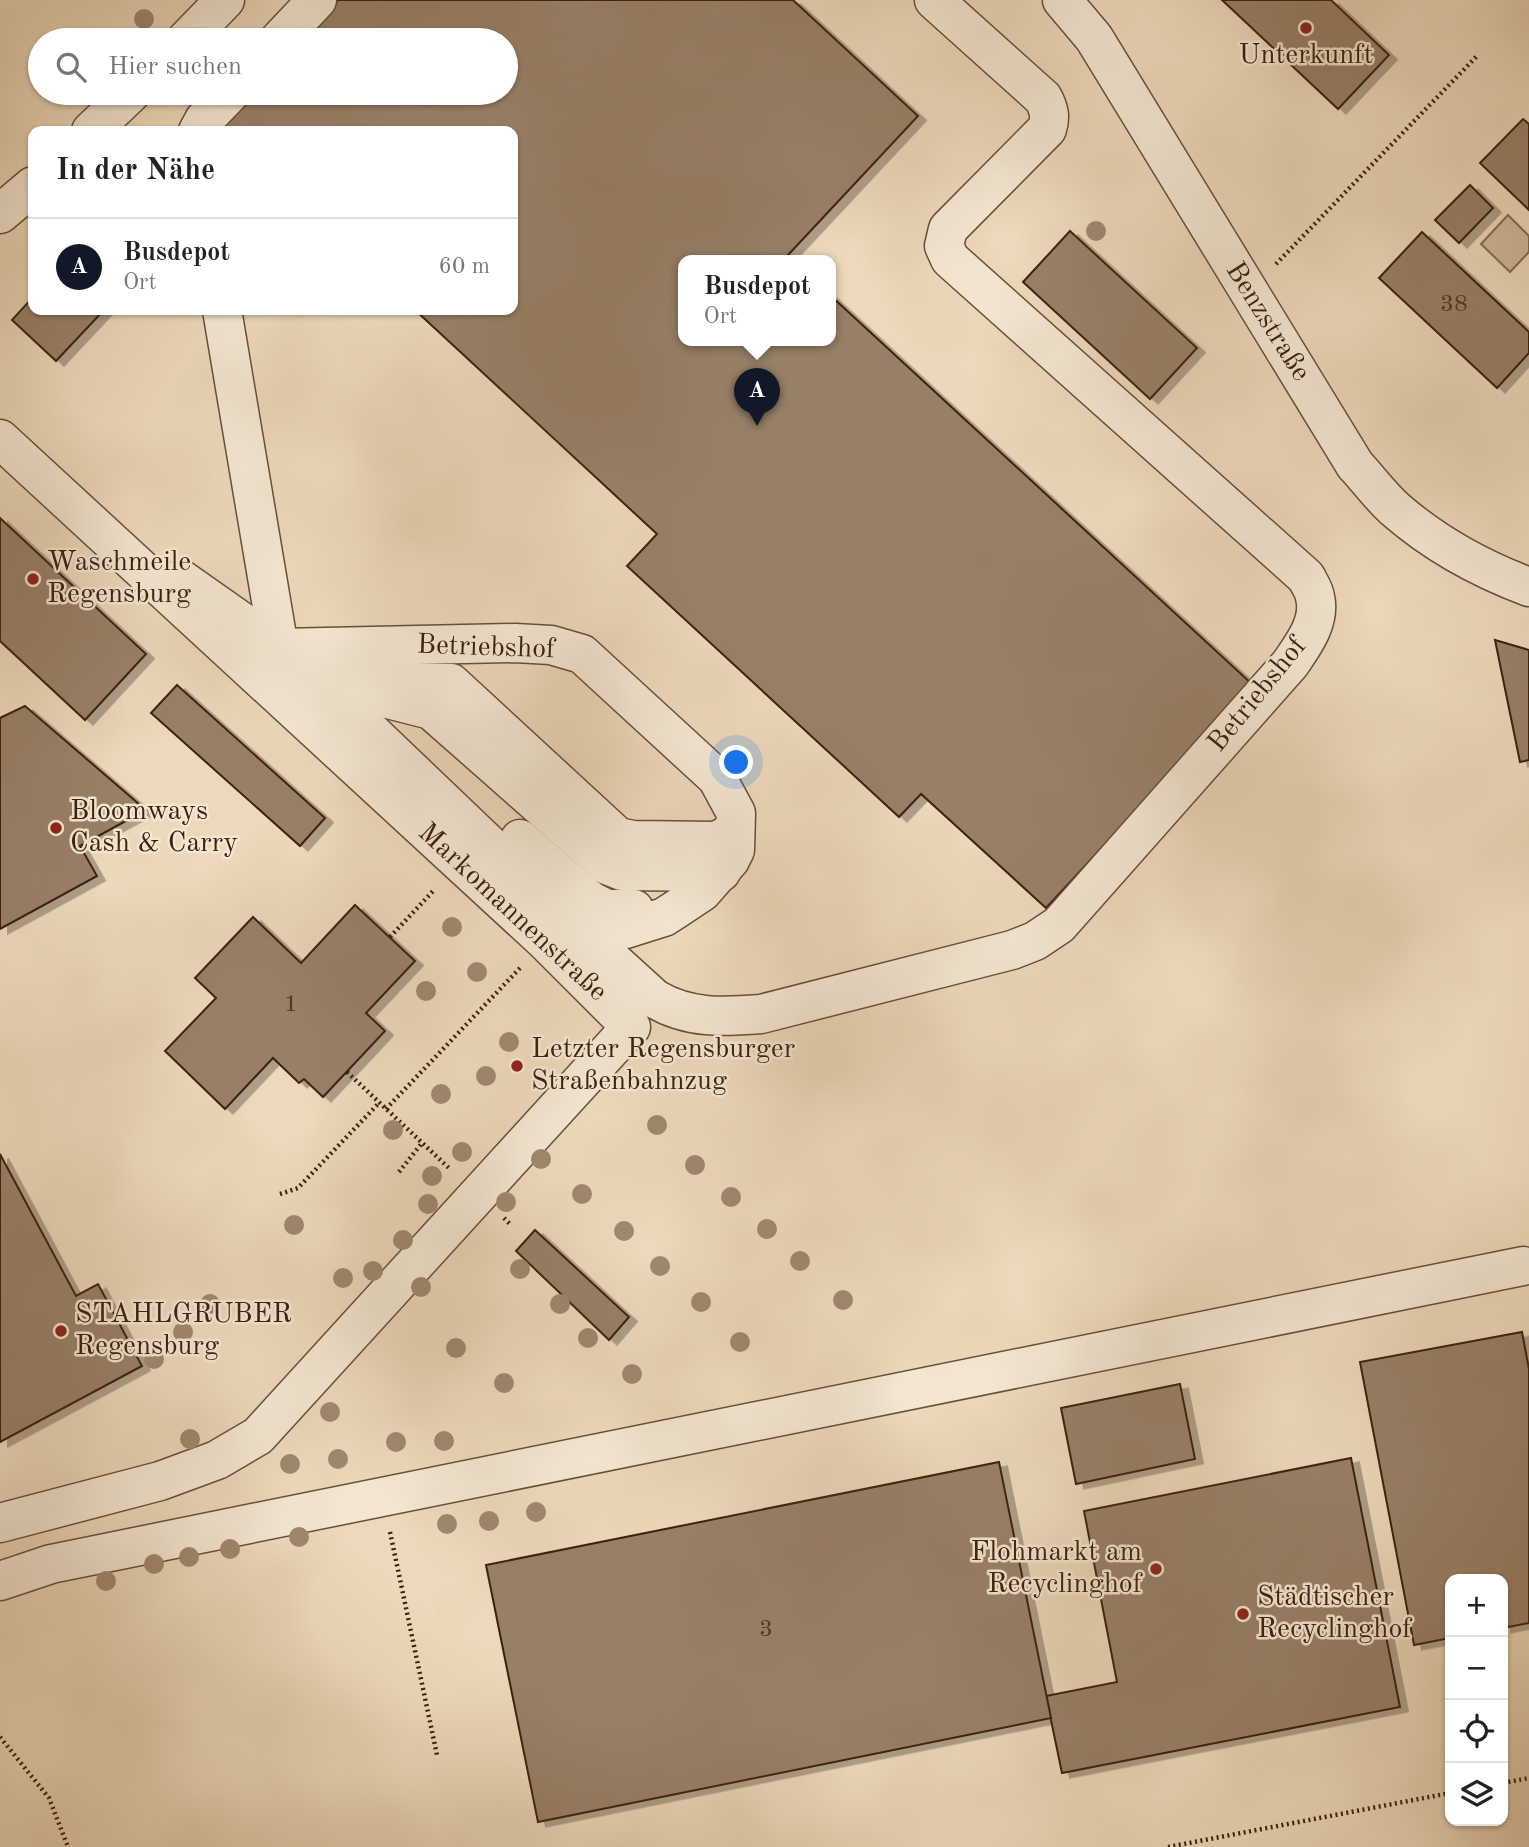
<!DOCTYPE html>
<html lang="de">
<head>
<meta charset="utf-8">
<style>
	:root { --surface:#fff; --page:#f6f6f6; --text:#222; --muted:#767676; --line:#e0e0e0; --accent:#111827 }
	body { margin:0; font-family:"Old Standard TT",serif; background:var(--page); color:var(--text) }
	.controls { position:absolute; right:21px; bottom:21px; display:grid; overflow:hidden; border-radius:14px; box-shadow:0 2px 5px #0004 }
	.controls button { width:63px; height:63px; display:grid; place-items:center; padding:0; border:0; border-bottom:2px solid var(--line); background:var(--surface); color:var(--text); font:35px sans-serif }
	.you { position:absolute; left:737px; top:763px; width:24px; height:24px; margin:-18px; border:5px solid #fff; border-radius:50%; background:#1a73e8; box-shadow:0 0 0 10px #1a73e833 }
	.badge { display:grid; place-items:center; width:46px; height:46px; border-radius:50%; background:var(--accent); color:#fff; font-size:23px; font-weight:700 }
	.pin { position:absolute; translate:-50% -58px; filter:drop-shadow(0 2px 4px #0008) }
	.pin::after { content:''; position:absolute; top:37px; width:24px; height:21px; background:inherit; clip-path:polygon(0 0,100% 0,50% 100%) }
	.popup { position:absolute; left:678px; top:255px; width:158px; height:91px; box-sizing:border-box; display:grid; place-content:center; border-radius:14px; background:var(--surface); filter:drop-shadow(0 2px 5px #0005); font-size:23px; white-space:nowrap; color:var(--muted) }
	.popup b { font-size:26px; color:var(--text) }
	.popup::after { content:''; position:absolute; left:50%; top:100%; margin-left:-14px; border:14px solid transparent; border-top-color:var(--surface) }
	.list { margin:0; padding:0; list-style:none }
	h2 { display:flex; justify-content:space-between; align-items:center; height:91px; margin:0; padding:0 28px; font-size:30px }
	h2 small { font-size:23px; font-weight:400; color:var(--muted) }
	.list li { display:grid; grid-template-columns:46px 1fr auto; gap:21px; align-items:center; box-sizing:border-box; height:98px; padding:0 28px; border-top:2px solid var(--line) }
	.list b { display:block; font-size:26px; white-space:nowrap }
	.list p { margin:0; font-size:23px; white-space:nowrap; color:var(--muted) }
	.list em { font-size:23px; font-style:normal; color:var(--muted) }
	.icon { flex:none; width:38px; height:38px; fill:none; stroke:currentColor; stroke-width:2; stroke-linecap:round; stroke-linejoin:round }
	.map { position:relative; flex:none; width:1529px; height:1847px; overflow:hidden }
	.search { position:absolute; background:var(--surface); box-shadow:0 2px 5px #0004; left:28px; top:28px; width:490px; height:77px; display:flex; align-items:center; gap:18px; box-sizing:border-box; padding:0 24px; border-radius:38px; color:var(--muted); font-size:26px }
	.panel { position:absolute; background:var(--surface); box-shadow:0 2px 5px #0004; left:28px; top:126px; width:490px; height:189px; border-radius:14px }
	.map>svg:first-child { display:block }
</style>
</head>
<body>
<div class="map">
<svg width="1529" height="1847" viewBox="0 0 1529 1847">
	<defs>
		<filter id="shadow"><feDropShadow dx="8" dy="4.5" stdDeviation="0" flood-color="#0004"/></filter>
	</defs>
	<rect width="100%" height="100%" fill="#ecd8ba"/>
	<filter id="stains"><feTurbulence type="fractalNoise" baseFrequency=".00286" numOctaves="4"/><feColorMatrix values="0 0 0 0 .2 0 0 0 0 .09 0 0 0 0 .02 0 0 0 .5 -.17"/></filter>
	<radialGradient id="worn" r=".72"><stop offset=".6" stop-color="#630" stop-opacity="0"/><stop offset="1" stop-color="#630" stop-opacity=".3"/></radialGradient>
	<polygon fill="#ceb99d" stroke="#856d55" stroke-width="2" points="1508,215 1529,236 1529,252 1510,272 1481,244"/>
	<g fill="#988067" stroke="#3c210d" stroke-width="2" filter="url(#shadow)">
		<polygon points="338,0 793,0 918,116 788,255 793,260 684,260 684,340 830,340 830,295 1253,685 1046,908 921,794 899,817 627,566 657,534 415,310 513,310 513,131 222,131 219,129 252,93 506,93 506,40 301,40"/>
		<polygon points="1222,0 1331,0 1389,55 1338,109"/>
		<polygon points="1523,119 1529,124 1529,210 1480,163"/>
		<polygon points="1470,185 1493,208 1459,243 1435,220"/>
		<polygon points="1070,231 1197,348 1150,399 1023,282"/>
		<polygon points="1422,232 1529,332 1529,353 1497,388 1379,278"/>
		<polygon points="33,297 33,310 104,310 56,361 12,320"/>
		<polygon points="0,518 146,654 85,720 0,641"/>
		<polygon points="1495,640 1529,650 1529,760 1520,762"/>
		<polygon points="177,685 325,818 300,846 151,713"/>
		<polygon points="25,706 146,810 80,846 97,876 0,929 0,718"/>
		<polygon points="355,905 415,961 366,1013 385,1031 323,1097 304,1079 299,1083 273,1058 225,1109 165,1051 216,998 195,978 253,917 301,963"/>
		<polygon points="0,1154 76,1296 98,1284 142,1366 0,1442"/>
		<polygon points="535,1230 629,1317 609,1340 516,1251"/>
		<polygon points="1522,1332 1529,1369 1529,1623 1503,1628 1503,1579 1450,1579 1450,1638 1414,1645 1360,1362"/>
		<polygon points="1180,1384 1195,1459 1076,1484 1061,1408"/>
		<polygon points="1351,1458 1400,1707 1062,1773 1046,1696 1117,1682 1084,1511"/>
		<polygon points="999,1462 1051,1718 538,1822 486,1565"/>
	</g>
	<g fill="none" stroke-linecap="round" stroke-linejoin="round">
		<g stroke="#684f38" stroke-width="41">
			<g id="minor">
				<path d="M1062,0L1094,38L1355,465C1369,480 1381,497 1396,510C1435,544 1481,569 1529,587"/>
				<polyline points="186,40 225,0"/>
				<polyline points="279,40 317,0"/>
				<polyline points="91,131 131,93"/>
				<polyline points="198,131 204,120 230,93"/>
				<polyline points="0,214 33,186"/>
				<path d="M222,310L279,648L320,683L568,920L655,999C689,1019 723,1017 761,1014L1012,950L1035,941L1059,925L1290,664C1303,645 1321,622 1315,597C1314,590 1309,583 1306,577L950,259L944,246L948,229L1047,129C1051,117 1049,109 1043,98L934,0"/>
				<polyline points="0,439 545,941 631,1027 258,1436 217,1460 160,1481 0,1523"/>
				<polyline points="181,579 279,648 515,643 551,645 582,654 717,778 736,813 735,850 730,860 702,892 675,910 664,917 626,929 599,928 568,920"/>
				<polyline points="320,683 451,683 618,837 633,840 715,841 727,836 735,826"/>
				<polyline points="380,697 431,710 607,865 622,871 721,872"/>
				<polyline points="520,839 591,901 607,909 634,909"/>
				<polyline points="0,1581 51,1564 1523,1266"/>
			</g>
		</g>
		<g stroke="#3c210d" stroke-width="4.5" stroke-dasharray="2 3.5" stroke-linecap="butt">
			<polyline points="143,40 150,33"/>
			<polyline points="1276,264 1477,56"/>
			<polyline points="390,937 435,889"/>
			<polyline points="347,1072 451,1170"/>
			<polyline points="386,1109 520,968"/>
			<polyline points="399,1172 422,1143"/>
			<polyline points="280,1194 298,1188 379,1103"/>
			<polyline points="504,1218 511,1225"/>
			<polyline points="390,1532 437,1755"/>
			<polyline points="0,1737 49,1798 68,1847"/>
			<polyline points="1503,1783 1529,1778"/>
			<polyline points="1168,1847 1450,1793"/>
		</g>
		<use href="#minor" stroke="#f3e6d2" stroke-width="38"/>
	</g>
	<g fill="#9f886f">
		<circle cx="144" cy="19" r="10"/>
		<circle cx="1096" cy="231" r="10"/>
		<circle cx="452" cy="927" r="10"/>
		<circle cx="477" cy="972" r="10"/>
		<circle cx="426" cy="991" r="10"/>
		<circle cx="509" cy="1042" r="10"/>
		<circle cx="486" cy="1076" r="10"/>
		<circle cx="441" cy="1094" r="10"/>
		<circle cx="657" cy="1125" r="10"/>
		<circle cx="393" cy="1130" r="10"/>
		<circle cx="462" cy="1152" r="10"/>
		<circle cx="541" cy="1159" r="10"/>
		<circle cx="695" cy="1165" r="10"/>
		<circle cx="432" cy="1176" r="10"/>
		<circle cx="582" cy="1194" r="10"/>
		<circle cx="731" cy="1197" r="10"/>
		<circle cx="506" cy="1202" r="10"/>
		<circle cx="428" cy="1204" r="10"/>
		<circle cx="294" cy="1225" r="10"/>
		<circle cx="767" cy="1229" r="10"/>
		<circle cx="624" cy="1231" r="10"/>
		<circle cx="403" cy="1240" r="10"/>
		<circle cx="800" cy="1261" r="10"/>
		<circle cx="660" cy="1266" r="10"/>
		<circle cx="520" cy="1269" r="10"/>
		<circle cx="373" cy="1271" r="10"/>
		<circle cx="343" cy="1278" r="10"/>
		<circle cx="421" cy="1287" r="10"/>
		<circle cx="843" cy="1300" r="10"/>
		<circle cx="701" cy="1302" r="10"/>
		<circle cx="210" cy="1304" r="10"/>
		<circle cx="560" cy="1304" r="10"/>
		<circle cx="183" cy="1332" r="10"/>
		<circle cx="588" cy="1338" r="10"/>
		<circle cx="740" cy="1342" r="10"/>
		<circle cx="456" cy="1348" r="10"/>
		<circle cx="154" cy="1359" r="10"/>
		<circle cx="632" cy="1374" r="10"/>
		<circle cx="504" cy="1383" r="10"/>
		<circle cx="330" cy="1412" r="10"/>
		<circle cx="190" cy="1439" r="10"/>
		<circle cx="444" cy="1441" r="10"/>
		<circle cx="396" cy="1442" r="10"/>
		<circle cx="338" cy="1459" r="10"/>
		<circle cx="290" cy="1464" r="10"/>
		<circle cx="536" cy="1512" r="10"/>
		<circle cx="489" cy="1521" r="10"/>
		<circle cx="447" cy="1524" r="10"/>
		<circle cx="299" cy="1537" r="10"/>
		<circle cx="230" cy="1549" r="10"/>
		<circle cx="189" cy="1557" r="10"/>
		<circle cx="154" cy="1564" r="10"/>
		<circle cx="106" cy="1581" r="10"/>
	</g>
	<g fill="#8f2418" stroke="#f3e6d2" stroke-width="2.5">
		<circle cx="1306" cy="28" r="7"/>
		<circle cx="33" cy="579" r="7"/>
		<circle cx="56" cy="828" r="7"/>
		<circle cx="517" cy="1066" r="7"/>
		<circle cx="61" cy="1331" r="7"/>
		<circle cx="1156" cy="1569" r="7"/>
		<circle cx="1243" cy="1614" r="7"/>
	</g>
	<g text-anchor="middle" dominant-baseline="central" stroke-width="5" stroke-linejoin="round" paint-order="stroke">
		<g font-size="24" fill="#533924">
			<text x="1454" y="305">38</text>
			<text x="291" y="1005">1</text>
			<text x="766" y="1630">3</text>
		</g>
		<g font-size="28" fill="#3c210d" stroke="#f3e6d2" text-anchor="start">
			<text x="1306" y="56" text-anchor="middle">Unterkunft</text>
			<text x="47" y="563">Waschmeile<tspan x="47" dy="32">Regensburg</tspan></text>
			<text x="70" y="812">Bloomways<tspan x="70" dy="32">Cash &amp; Carry</tspan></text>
			<text x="531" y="1050">Letzter Regensburger<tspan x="531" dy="32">Straßenbahnzug</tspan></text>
			<text x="75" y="1315">STAHLGRUBER<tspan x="75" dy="32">Regensburg</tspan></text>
			<text x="1142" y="1553" text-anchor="end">Flohmarkt am<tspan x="1142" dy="32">Recyclinghof</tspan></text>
			<text x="1257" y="1598">Städtischer<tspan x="1257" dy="32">Recyclinghof</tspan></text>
		</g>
		<g font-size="28" fill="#3c210d" stroke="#f3e6d2">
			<text transform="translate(1267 322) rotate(58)">Benzstraße</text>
			<text transform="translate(486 648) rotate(2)">Betriebshof</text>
			<text transform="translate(1258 695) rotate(-51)">Betriebshof</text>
			<text transform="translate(512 913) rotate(43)">Markomannenstraße</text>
		</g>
	</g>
	<rect width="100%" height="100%" filter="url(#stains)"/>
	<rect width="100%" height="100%" fill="url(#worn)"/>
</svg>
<div class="controls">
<button>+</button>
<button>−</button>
<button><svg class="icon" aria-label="locate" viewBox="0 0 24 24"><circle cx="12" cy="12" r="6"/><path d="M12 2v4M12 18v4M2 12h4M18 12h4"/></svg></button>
<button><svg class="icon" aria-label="layers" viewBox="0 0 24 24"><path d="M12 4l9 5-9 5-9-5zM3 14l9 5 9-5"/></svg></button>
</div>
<div class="you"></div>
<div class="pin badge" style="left:757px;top:426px">A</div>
<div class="popup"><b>Busdepot</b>Ort</div>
<div class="search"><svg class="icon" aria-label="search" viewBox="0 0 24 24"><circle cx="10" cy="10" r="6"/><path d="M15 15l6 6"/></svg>Hier suchen</div>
<section class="panel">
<h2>In der Nähe<small></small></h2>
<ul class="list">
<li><span class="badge">A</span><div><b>Busdepot</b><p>Ort</p></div><em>60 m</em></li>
</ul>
</section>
</div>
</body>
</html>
